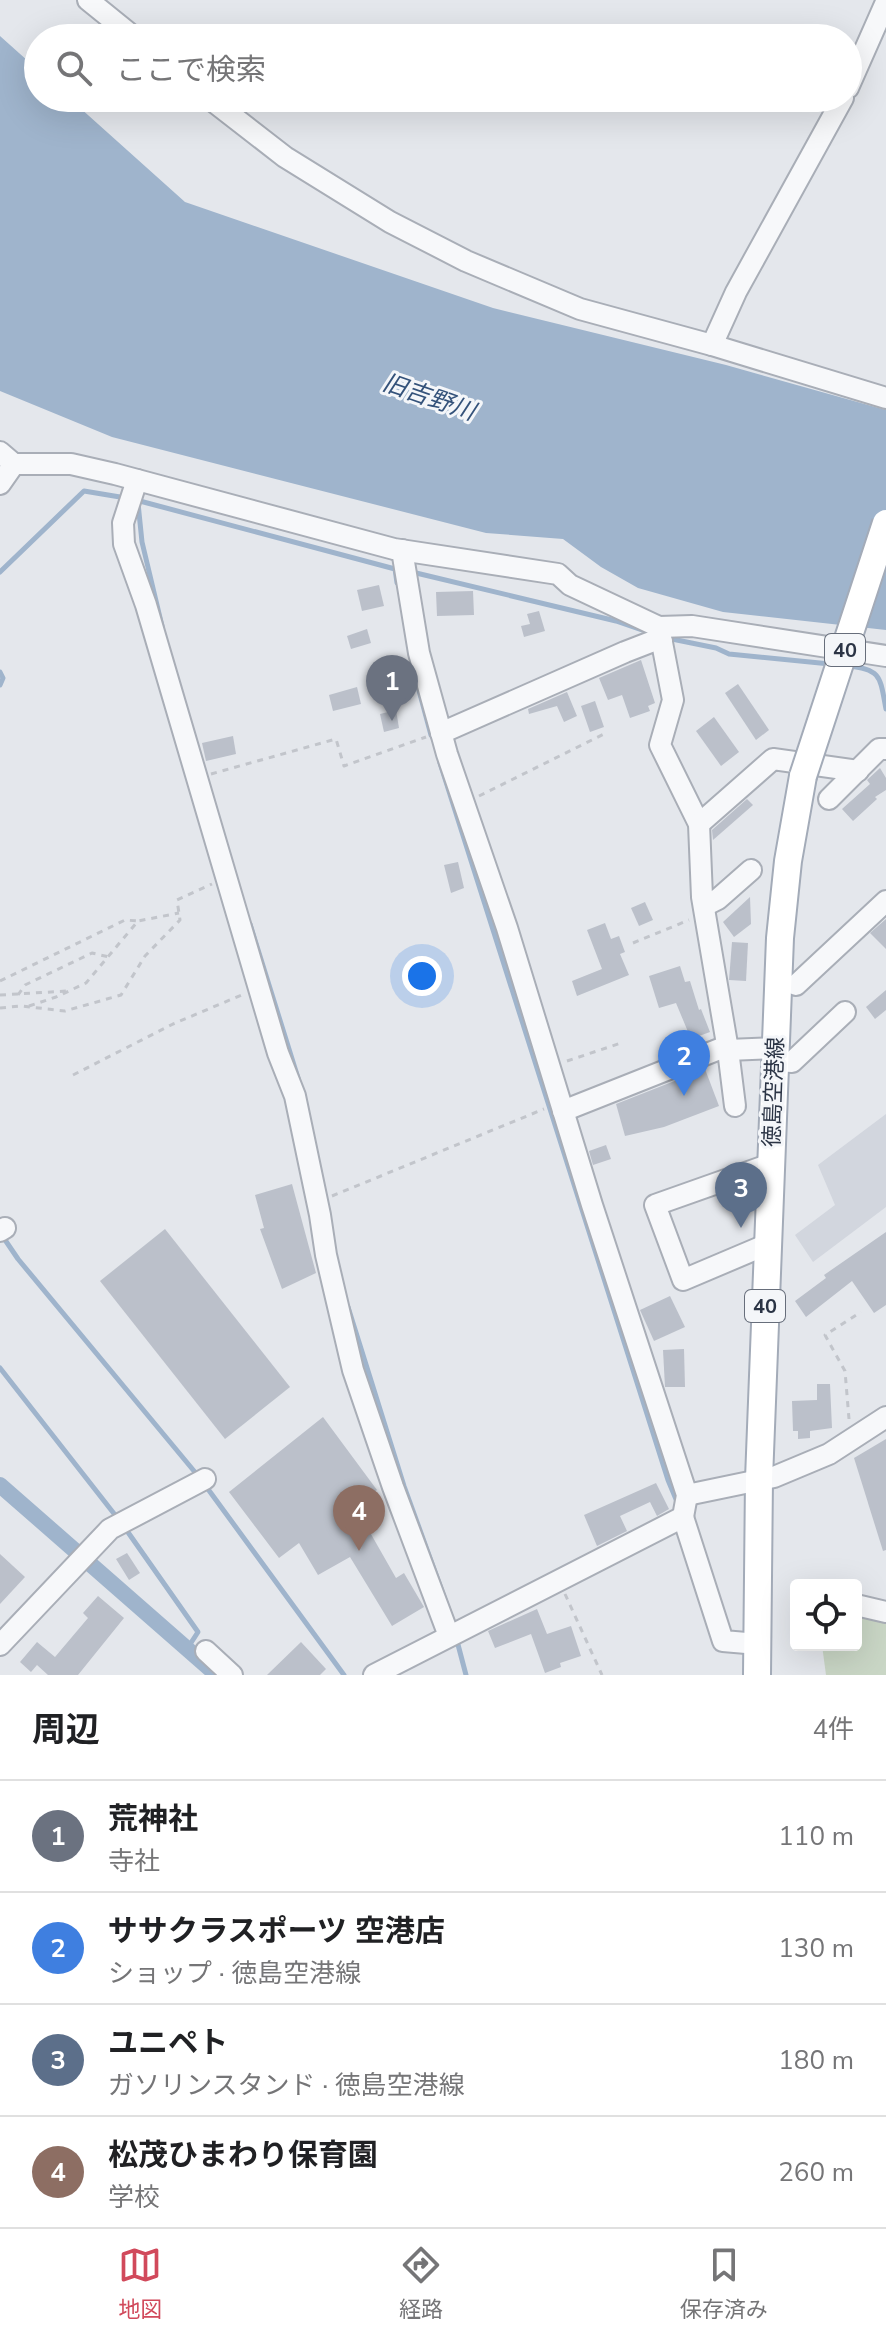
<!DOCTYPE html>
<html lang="ja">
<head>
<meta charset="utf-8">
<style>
	:root { --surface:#fff; --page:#f2f2f2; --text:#202124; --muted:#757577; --line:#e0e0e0; --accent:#d1495b }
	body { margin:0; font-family:"Nunito Sans","Noto Sans JP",sans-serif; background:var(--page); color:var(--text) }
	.controls { position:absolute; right:24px; bottom:24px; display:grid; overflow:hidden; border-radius:8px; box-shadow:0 8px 32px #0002 }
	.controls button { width:72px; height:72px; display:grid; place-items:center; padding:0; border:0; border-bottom:2px solid var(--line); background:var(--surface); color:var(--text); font:40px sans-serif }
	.you { position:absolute; left:422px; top:976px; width:28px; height:28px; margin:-20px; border:6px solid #fff; border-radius:50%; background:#1a73e8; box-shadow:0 0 0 12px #1a73e833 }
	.badge { display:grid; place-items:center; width:52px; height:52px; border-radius:50%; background:var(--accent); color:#fff; font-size:26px; font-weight:700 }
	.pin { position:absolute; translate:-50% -66px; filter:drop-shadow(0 2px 4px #0008) }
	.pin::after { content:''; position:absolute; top:42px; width:28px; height:24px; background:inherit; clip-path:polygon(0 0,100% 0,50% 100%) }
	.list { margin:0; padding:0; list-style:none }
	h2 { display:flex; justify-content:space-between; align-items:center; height:104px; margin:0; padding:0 32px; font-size:34px }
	h2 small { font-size:26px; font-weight:400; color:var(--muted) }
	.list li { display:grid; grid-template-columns:52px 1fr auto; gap:24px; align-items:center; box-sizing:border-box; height:112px; padding:0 32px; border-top:2px solid var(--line) }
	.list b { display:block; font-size:30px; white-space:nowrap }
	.list p { margin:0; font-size:26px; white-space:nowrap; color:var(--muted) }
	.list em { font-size:26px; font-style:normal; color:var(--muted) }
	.icon { flex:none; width:44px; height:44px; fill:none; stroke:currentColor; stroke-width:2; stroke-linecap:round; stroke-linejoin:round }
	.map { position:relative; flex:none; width:886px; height:1675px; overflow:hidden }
	.search { position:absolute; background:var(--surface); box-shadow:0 8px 32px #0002; left:24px; right:24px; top:24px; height:88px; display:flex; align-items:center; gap:20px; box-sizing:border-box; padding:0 28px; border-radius:44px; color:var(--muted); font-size:30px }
	.sheet { height:552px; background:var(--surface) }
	nav { display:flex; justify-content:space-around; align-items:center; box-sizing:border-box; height:112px; border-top:2px solid var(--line); background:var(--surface); font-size:22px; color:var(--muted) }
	nav a { display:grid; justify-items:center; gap:4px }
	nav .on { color:var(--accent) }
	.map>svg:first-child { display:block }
</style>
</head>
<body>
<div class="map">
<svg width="886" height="1675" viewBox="0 0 886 1675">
	<rect width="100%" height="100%" fill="#e4e7ec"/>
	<polygon fill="#d2d6de" points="886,1114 886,1207 813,1262 795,1235 835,1205 818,1165"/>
	<polygon fill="#c9d6c5" points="856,1614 886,1621 886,1675 826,1675 822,1645 856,1645"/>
	<polygon fill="#9fb4cc" points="0,36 38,70 38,98 69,98 185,202 493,308 726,365 886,410 886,630 723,612 638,588 601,567 563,539 486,533 112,437 0,391"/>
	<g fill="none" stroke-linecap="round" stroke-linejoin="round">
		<g stroke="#9fb4cc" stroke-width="5">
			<polyline points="136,500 395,569 397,583"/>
			<polyline points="138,503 142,542 162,626"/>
			<polyline points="0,572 84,491 126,498"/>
			<polyline points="412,572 616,621 642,630"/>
			<polyline points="667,638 716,648 729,654 830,664"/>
			<path d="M848,666C882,669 880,678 886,709"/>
			<polyline points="0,672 3,678 0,685"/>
			<polyline points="417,683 431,735"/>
			<polyline points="440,763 668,1480 678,1504"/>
			<polyline points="250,924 298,1078"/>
			<polyline points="1,1234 18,1259 199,1477"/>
			<polyline points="348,1307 404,1486 451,1616"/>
			<polyline points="0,1368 119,1520"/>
			<polyline points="205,1485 344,1675"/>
			<polyline points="125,1528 198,1632 187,1649"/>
			<polyline points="456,1637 466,1675"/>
		</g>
		<polyline stroke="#9fb4cc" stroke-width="16" points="0,1485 217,1675"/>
	</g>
	<g fill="#bbc0ca">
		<polygon points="379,585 384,606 362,611 357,590"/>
		<polygon points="473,591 474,615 437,616 436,592"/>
		<polygon points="539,611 545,631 524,637 521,626 530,624 527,614"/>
		<polygon points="367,629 371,643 351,649 347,636"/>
		<polygon points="641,660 655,703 648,706 650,711 630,718 622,695 608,700 599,678"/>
		<polygon points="738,684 769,730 756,740 725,693"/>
		<polygon points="357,687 361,704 333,711 329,695"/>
		<polygon points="567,692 577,716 564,722 557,706 529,714 528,709"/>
		<polygon points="595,701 604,727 590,732 581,706"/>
		<polygon points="396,710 399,728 384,732 380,714"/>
		<polygon points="714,717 739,752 721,766 696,731"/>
		<polygon points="233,736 236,754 206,761 202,743"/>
		<polygon points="880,768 886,778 886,790 875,797 877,799 853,821 842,809 870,784 867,780"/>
		<polygon points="747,799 753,805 713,840 712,830"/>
		<polygon points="458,862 464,888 451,893 444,865"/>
		<polygon points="750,897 751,924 734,937 723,922"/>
		<polygon points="645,902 653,920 639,926 631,908"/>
		<polygon points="886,919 886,949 870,933"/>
		<polygon points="605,923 611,939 619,936 625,952 620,954 629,975 577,996 572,981 602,969 587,930"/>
		<polygon points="732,942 748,943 746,981 729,980"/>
		<polygon points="680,966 685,982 690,981 699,1010 701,1009 710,1032 691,1039 676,1003 659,1008 649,976"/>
		<polygon points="886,990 886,1010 875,1019 866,1007"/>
		<polygon points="705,1069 719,1106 664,1127 625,1136 616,1104"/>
		<polygon points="606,1145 611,1159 593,1165 589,1151"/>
		<polygon points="292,1184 316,1273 282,1289 260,1229 264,1228 255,1195"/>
		<polygon points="165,1229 290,1387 225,1439 100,1281"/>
		<polygon points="886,1232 886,1305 874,1313 852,1281 806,1317 795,1301 826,1278 824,1275"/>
		<polygon points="670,1296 685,1327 654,1341 640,1310"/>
		<polygon points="684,1349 685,1387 665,1387 663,1350"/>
		<polygon points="817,1384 830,1384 832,1428 810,1431 810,1438 798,1439 798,1431 793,1431 792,1401 817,1400"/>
		<polygon points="323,1417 377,1490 355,1506 396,1578 404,1573 424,1607 392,1626 350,1557 318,1575 299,1543 279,1558 229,1492"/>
		<polygon points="886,1439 886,1550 883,1551 854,1458"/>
		<polygon points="656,1483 669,1509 657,1516 650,1502 620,1516 627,1531 597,1546 584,1515"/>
		<polygon points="127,1553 140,1573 129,1580 116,1559"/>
		<polygon points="0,1554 25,1577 0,1604"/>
		<polygon points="98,1596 124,1618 78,1675 48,1675 37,1665 31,1672 20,1662 37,1642 55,1657 88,1618 83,1613"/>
		<polygon points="537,1609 547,1634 571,1626 581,1656 560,1663 561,1667 545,1673 531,1634 495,1648 488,1631"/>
		<polygon points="301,1642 326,1669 320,1675 267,1675"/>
	</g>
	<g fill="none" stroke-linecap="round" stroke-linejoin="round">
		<g stroke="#a9aeb7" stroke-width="24">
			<g id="minor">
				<polyline points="88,0 135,38"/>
				<polyline points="848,88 886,2"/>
				<polyline points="209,98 285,157 390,222 466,261 580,309 712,345 886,398"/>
				<polyline points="712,345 736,292 843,98"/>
				<polyline points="0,452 14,464 71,464 115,474 394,549 558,574 570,585 659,627 692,626 886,656"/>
				<polyline points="137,480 123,523 124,544 146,605 278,1053 295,1096 320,1215 326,1255 353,1370 393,1487 449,1636"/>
				<polyline points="0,484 14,464"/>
				<polyline points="659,627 673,700 660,745 699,824 702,897 728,1050 776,1048"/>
				<polyline points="441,733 625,652 656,640 662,642"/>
				<polyline points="829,799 879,749 886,749"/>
				<polyline points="699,824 773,759 858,771"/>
				<polyline points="704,906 718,899 751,870"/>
				<polyline points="796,985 886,901"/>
				<polyline points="728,1050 735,1106"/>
				<polyline points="775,1061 792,1062 845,1012"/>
				<polyline points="563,1111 727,1046"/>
				<polyline points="0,1231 5,1228"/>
				<polyline points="768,1244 683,1280 655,1205 771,1164"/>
				<polyline points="687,1495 774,1477 829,1454 886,1417"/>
				<polyline points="683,1517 723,1641 758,1644"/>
				<polyline points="856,1605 886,1612"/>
				<polyline points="0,1645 110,1529 205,1479"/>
				<polyline points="206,1651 232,1675"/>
				<polyline points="374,1675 683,1517 687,1495 592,1205 507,928 447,754 419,653 402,550"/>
			</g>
		</g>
		<g stroke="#a3abb8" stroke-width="30">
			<polyline id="major" points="757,1675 759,1479 780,938 788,861 803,776"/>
		</g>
		<g stroke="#c2c5cb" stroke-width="3" stroke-dasharray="6 6" stroke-linecap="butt">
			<polyline points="211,774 336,739 344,766 426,737"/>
			<polyline points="479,796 608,732"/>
			<polyline points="633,943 689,920"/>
			<polyline points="0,981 125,920 138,921"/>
			<polyline points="0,995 67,991"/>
			<polyline points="18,995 25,985 92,953 109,957"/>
			<polyline points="29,1006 56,997 86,983 138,921 179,913"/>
			<polyline points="0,1008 21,1006 65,1011 121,995 145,956 180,920 177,900 212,884"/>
			<polyline points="567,1061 621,1043"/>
			<polyline points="73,1075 173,1024 244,994"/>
			<polyline points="332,1196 544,1109"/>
			<polyline points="849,1419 845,1371 825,1335 861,1312"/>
			<polyline points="565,1594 602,1675"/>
		</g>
		<use href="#minor" stroke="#f7f8fa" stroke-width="20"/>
		<use href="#major" stroke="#fff" stroke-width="26"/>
		<g stroke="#a3abb8" stroke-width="30" stroke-linecap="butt">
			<polyline id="major-bridge" points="803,776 886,523"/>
		</g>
		<use href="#major-bridge" stroke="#fff" stroke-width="26"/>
	</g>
	<g text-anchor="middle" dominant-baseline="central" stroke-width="6" stroke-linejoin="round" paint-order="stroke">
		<g fill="#f4f6f9" stroke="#676e7b" stroke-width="2">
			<rect x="825" y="634" width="40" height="32" rx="6"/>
			<rect x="745" y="1290" width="40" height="32" rx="6"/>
		</g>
		<g font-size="20" font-weight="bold" fill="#2b3445">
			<text x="845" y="650">40</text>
			<text x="765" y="1306">40</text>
		</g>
		<g font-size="22" fill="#2b3445" stroke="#f4f6f9">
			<text transform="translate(774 1092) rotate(-88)">徳島空港線</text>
		</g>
		<g font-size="24" font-style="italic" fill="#34527a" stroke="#f4f6f9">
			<text transform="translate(429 397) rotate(19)">旧吉野川</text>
		</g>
	</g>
</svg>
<div class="controls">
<button><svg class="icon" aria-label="locate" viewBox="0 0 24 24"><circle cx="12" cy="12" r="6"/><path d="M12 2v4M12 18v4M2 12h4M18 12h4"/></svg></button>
</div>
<div class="you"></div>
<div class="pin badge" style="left:392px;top:721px;background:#6b7280">1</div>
<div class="pin badge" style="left:684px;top:1096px;background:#3f7fe0">2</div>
<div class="pin badge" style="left:741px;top:1228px;background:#5c6f8a">3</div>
<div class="pin badge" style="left:359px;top:1551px;background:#8d6e63">4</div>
<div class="search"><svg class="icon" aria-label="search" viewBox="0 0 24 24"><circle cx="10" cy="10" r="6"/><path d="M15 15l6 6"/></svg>ここで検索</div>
</div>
<section class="sheet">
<h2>周辺<small>4件</small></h2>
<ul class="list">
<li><span class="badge" style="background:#6b7280">1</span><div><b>荒神社</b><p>寺社</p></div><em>110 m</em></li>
<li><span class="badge" style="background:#3f7fe0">2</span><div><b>ササクラスポーツ 空港店</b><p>ショップ · 徳島空港線</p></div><em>130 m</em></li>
<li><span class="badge" style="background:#5c6f8a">3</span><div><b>ユニペト</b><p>ガソリンスタンド · 徳島空港線</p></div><em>180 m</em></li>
<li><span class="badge" style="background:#8d6e63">4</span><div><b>松茂ひまわり保育園</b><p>学校</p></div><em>260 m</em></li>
</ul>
</section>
<nav>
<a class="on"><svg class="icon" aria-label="map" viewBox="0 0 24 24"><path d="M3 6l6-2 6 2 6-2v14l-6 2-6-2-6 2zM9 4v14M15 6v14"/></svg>地図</a>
<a><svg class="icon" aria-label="directions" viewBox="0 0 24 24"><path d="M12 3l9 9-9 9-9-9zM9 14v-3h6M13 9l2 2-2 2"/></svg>経路</a>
<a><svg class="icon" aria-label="saved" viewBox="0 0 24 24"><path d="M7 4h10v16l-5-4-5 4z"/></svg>保存済み</a>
</nav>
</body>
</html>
